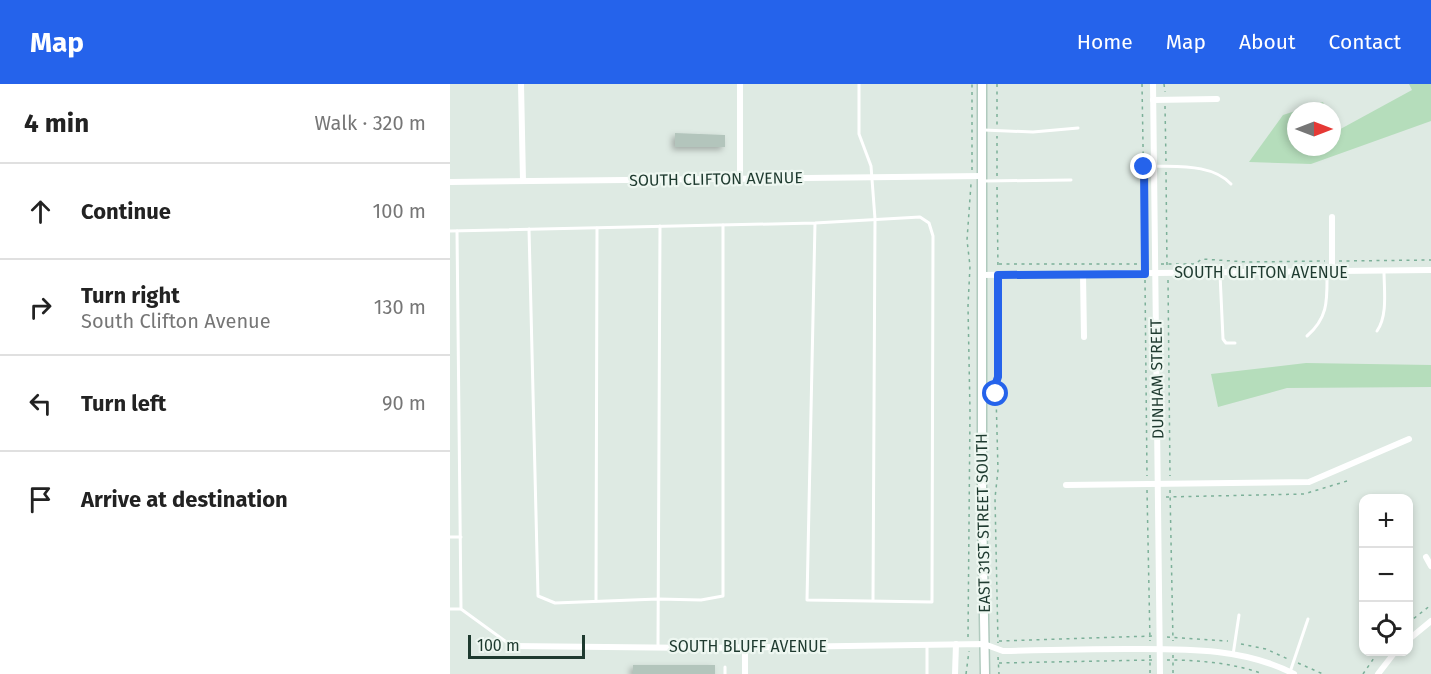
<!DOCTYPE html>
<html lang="en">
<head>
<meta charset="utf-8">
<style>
	:root { --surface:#fff; --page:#f2f2f2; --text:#222; --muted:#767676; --line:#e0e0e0; --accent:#2563eb }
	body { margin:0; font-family:"Fira Sans",sans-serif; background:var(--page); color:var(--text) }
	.controls { position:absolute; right:18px; bottom:18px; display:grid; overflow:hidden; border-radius:12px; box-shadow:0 3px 9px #0003 }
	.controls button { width:54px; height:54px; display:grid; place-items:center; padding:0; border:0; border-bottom:2px solid var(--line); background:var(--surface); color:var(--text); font:30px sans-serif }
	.compass { position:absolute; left:837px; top:18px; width:54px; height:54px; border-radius:50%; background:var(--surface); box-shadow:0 3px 9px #0003; rotate:90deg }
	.scale { position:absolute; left:18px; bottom:15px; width:117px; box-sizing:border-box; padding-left:6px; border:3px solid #1e3a2f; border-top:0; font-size:16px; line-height:21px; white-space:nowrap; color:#1e3a2f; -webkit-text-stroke:4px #eef7f1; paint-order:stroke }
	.stop { position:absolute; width:18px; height:18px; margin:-14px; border:4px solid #2563eb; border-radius:50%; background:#fff }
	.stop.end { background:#2563eb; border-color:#fff; box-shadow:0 2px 6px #0008 }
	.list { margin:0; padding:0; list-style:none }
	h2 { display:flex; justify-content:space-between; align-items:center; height:78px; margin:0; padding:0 24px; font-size:26px }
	h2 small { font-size:20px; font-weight:400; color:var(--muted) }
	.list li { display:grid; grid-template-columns:39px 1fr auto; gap:18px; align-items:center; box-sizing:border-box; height:96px; padding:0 24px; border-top:2px solid var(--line) }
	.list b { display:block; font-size:22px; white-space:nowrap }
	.list p { margin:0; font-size:20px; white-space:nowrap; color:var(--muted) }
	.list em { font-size:20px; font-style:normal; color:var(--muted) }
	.icon { flex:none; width:33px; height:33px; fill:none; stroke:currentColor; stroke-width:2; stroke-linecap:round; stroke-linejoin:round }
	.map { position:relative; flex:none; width:981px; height:590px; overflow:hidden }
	header { display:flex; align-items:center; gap:36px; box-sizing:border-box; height:84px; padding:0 30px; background:var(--accent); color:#fff }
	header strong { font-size:28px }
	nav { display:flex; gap:33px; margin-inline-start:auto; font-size:21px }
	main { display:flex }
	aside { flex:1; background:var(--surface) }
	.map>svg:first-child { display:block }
</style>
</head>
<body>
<header>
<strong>Map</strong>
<nav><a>Home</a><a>Map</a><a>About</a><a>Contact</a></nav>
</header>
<main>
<aside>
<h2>4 min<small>Walk · 320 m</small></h2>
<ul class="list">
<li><svg class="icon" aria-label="ahead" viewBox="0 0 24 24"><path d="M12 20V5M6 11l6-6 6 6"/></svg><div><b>Continue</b></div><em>100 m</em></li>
<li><svg class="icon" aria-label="right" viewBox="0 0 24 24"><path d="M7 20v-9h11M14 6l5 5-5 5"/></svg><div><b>Turn right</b><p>South Clifton Avenue</p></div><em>130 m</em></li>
<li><svg class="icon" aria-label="left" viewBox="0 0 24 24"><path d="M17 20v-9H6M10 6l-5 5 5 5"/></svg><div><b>Turn left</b></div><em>90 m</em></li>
<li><svg class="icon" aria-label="arrive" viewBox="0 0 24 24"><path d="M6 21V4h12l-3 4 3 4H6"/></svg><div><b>Arrive at destination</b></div></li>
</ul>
</aside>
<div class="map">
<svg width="981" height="590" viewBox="0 0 981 590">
	<defs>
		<filter id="shadow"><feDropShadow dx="-3" dy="3" stdDeviation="3" flood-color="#0004"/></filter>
	</defs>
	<rect width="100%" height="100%" fill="#deeae3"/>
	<g fill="#b5ddbb">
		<polygon points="959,0 981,0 981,37 861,80 799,78 833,31 873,18 877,27 846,27 846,63 882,63 882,40 885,48 962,6"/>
		<polygon points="856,279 981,281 981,303 837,304 768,323 761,290"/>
	</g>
	<g fill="#b3c5bc" filter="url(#shadow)">
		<polygon points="225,49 275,51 275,63 225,63"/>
		<rect x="183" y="581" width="82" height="9"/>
	</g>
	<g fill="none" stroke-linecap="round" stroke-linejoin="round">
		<g stroke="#b0cabe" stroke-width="11">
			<polyline id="secondary" points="532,0 532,420 535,590"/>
		</g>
		<g stroke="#7cb099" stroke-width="1.5" stroke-dasharray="3 4.5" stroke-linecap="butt">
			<polyline points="547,0 547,41"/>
			<polyline points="692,0 695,182"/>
			<polyline points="714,0 715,8"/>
			<polyline points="715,22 716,77"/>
			<polyline points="522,86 522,0"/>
			<polyline points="716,88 717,182"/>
			<polyline points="547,92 547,52"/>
			<polyline points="547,103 548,185"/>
			<polyline points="889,177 981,176"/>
			<polyline points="549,180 694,180"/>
			<polyline points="711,180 745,180 752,175 797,178 875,177"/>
			<polyline points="695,196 697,392"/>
			<polyline points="718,196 720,392"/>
			<polyline points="547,199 548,293 544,304 546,310 548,386 545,414 548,559"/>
			<polyline points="697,406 700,557"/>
			<polyline points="720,406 723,557"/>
			<polyline points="716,413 854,410 897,397"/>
			<polyline points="958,539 981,521"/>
			<polyline points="518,553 520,328 518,222 520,182 517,156 521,100"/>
			<polyline points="717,553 778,557"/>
			<polyline points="549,557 703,552"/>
			<polyline points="791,560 816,565 838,575"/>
			<polyline points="700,571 700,590"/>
			<polyline points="723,571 723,590"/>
			<polyline points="548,573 549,590"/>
			<path d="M717,576C748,576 784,579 813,590"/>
			<polyline points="549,579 703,576"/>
			<polyline points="848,579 873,590"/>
			<polyline points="516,590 519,567"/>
			<polyline points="913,590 924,574 926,568"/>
		</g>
		<g stroke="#fff" stroke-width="3">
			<polyline points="409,0 409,50 421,82 425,135 423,516"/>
			<polyline points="534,46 583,48 628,44"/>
			<path d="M704,82C729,83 762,80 781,100"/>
			<polyline points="534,97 621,96"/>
			<polyline points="79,145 88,512 105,519 208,515 251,516 273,512 273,141"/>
			<polyline points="0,147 365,139 470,133 479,139 483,152 482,518 357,516 365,139"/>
			<polyline points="7,147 11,525 62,562"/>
			<polyline points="770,190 773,255 776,259 785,259"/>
			<path d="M927,247C938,231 934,206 934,187"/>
			<path d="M857,252C879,233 877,215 877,188"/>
			<polyline points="0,453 11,453"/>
			<polyline points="146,517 147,144"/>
			<polyline points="0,525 10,525"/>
			<polyline points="208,563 210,142"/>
			<polyline points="783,571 789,531"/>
			<polyline points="275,583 275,590"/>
			<polyline points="840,588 858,535"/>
			<polyline points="477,590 477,563"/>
		</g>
		<g stroke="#fff" stroke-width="6">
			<polyline points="71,0 73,97"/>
			<polyline points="703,0 710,590"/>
			<polyline points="703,16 767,15"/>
			<polyline points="290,95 290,0"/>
			<polyline points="0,98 532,92"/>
			<polyline points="882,188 882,133"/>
			<polyline points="633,190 634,253"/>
			<polyline points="532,191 981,186"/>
			<polyline points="616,401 859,398 959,355"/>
			<polyline points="976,473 981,482"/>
			<polyline points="958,556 981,537"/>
			<path d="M62,562L250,564L534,560L553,567C594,566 636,565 677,565C732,565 793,563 844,590"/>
			<polyline points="295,563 295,590"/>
			<polyline points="505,590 506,560"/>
			<polyline points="928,590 945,568"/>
		</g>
		<use href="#secondary" stroke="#fff" stroke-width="8"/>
	</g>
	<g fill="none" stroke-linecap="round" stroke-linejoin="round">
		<polyline stroke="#2563eb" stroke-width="8" points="546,310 544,304 548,293 548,191 695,190 694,83"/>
	</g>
	<g text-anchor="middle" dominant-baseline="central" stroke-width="4.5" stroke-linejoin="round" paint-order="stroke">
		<g font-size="16" fill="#1e3a2f" stroke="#eef7f1">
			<text transform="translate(266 95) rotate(-1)">SOUTH CLIFTON AVENUE</text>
			<text x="811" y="188">SOUTH CLIFTON AVENUE</text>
			<text transform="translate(707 295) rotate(-91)">DUNHAM STREET</text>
			<text transform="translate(533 439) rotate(-91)">EAST 31ST STREET SOUTH</text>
			<text x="298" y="562">SOUTH BLUFF AVENUE</text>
		</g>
	</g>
</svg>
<div class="controls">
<button>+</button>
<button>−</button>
<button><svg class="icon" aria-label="locate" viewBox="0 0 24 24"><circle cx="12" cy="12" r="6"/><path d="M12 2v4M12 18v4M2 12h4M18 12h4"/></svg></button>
</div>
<svg class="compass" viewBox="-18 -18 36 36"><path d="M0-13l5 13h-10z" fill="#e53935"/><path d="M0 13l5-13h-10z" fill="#767676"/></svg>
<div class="scale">100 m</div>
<div class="stop" style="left:546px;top:310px"></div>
<div class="stop end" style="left:694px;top:83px"></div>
</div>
</main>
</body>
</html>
